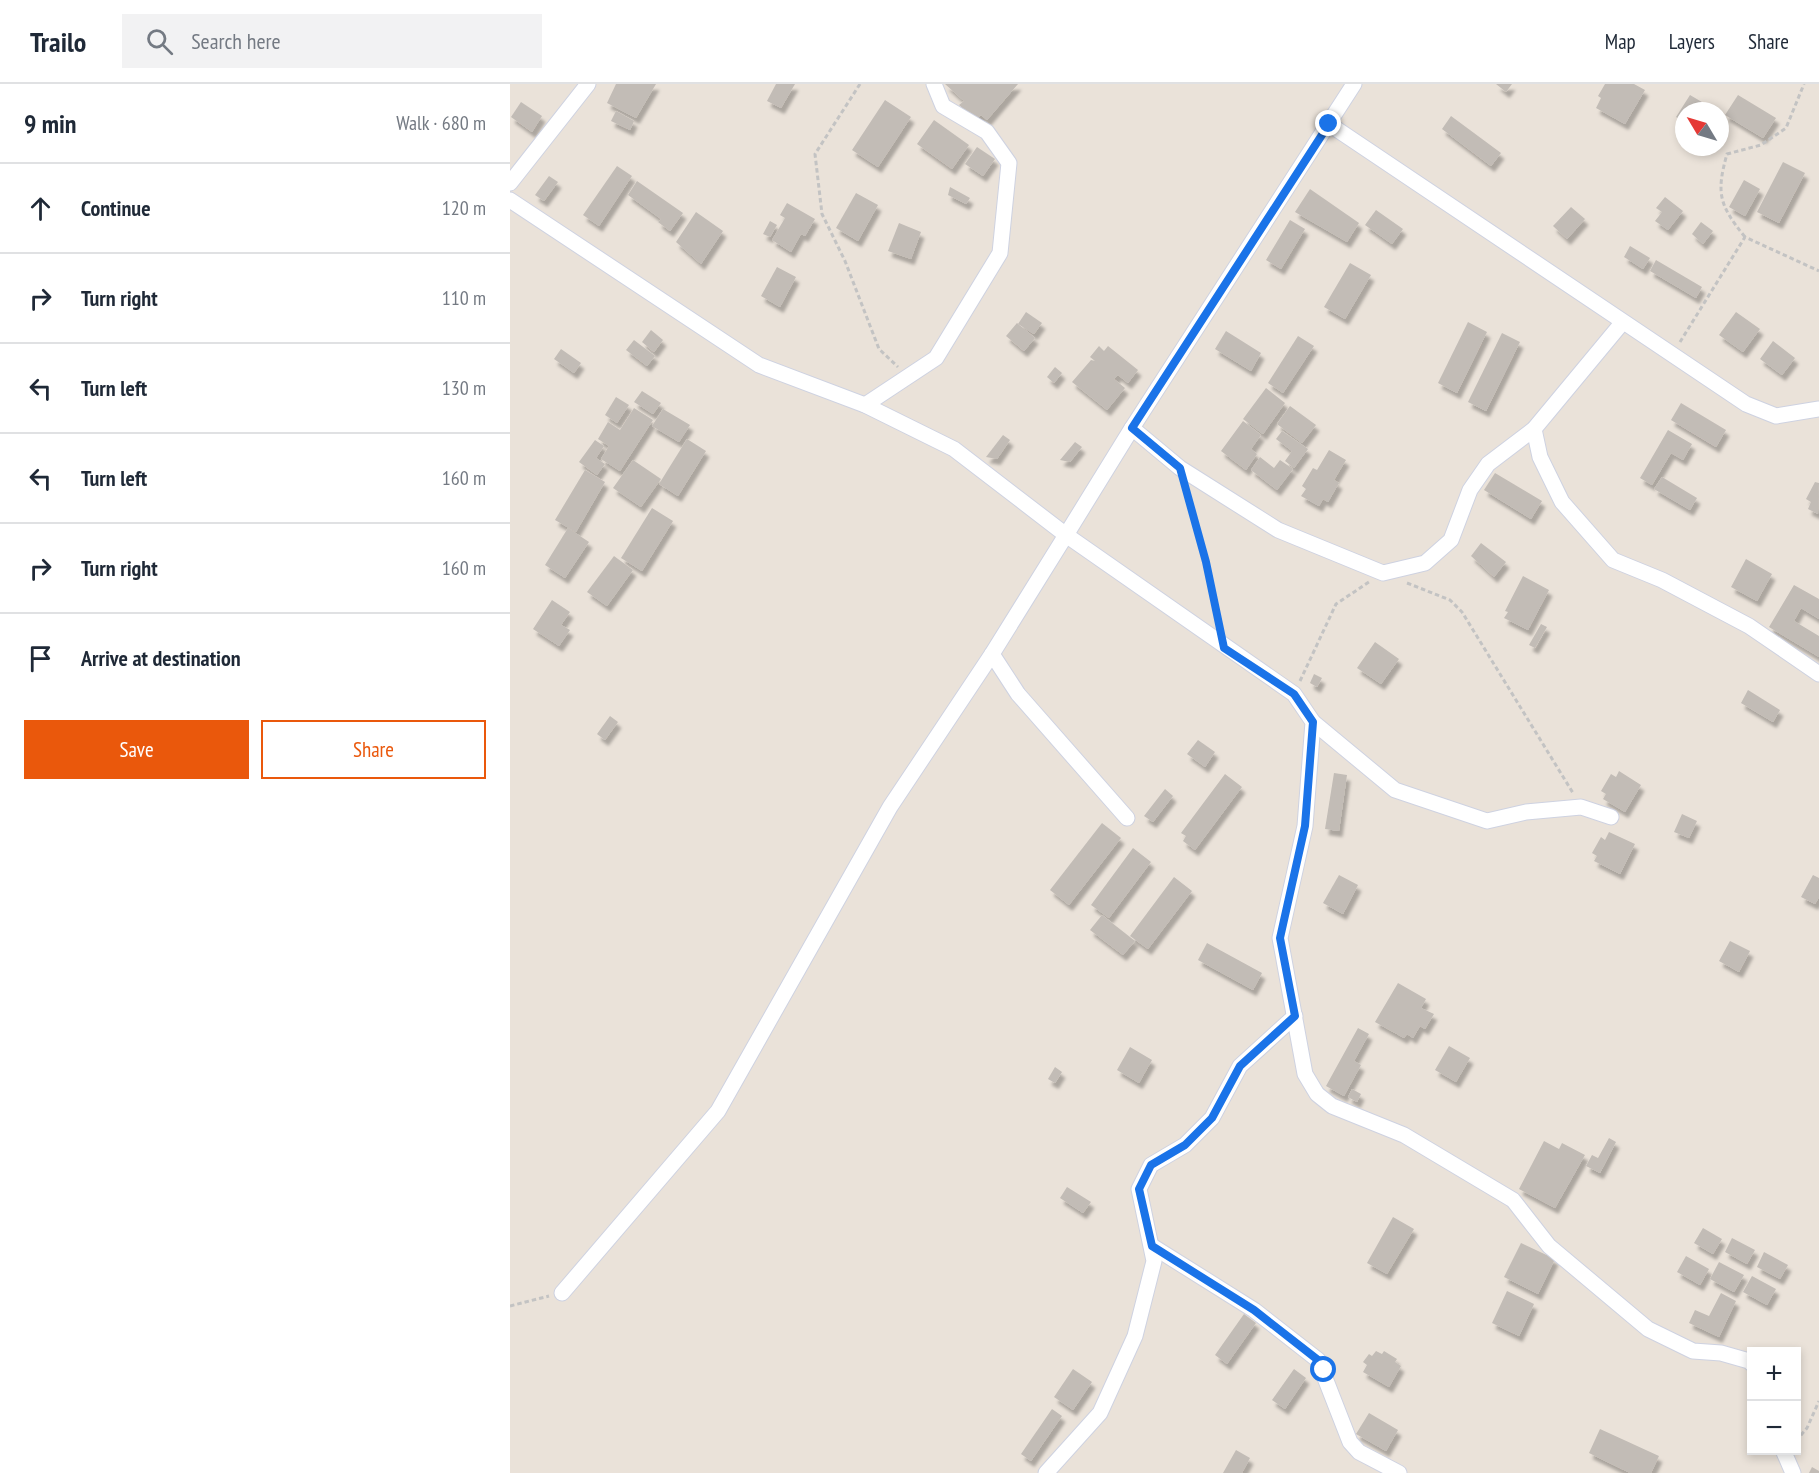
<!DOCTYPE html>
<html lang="en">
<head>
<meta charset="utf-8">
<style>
	:root { --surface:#fff; --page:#f2f2f3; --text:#1f2937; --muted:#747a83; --line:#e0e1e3; --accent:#ea580c }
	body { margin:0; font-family:"PT Sans Narrow",sans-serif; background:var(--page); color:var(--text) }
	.controls { position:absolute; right:18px; bottom:18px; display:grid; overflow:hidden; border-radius:0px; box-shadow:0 3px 9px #0003 }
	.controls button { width:54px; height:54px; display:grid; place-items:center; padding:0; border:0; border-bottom:2px solid var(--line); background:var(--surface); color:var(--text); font:30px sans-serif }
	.compass { position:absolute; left:1165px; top:18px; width:54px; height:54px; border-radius:50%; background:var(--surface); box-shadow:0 3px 9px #0003; rotate:308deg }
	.stop { position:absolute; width:18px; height:18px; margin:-14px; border:4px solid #1a73e8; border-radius:50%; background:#fff }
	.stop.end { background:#1a73e8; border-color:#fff; box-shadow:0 2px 6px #0008 }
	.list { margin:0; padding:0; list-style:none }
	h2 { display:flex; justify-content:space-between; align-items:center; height:78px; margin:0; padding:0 24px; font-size:26px }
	h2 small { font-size:20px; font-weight:400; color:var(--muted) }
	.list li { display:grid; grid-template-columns:39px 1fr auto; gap:18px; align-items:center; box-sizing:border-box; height:90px; padding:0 24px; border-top:2px solid var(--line) }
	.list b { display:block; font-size:22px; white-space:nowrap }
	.list em { font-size:20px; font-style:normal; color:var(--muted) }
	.actions { display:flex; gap:12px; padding:18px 24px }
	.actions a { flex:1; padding:14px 0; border:2px solid var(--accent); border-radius:0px; text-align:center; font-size:21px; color:var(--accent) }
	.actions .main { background:var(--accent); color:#fff }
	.icon { flex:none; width:33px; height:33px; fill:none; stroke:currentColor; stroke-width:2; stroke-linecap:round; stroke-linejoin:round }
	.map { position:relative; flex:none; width:1309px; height:1389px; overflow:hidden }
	header { display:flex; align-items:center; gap:36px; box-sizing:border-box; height:84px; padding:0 30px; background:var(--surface); border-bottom:2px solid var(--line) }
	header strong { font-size:28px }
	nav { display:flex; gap:33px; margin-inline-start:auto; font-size:21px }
	.search { width:420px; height:54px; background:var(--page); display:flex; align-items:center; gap:15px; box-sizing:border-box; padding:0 21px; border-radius:0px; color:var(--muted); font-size:22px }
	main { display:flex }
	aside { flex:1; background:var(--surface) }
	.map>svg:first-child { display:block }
</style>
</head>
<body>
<header>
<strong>Trailo</strong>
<div class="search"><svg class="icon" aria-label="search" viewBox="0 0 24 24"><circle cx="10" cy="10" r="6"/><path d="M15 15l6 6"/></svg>Search here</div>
<nav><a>Map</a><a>Layers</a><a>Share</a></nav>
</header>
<main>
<aside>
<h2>9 min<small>Walk · 680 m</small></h2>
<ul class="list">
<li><svg class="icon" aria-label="ahead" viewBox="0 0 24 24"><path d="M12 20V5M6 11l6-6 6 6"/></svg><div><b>Continue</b></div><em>120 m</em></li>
<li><svg class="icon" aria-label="right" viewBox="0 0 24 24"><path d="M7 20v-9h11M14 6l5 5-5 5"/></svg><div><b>Turn right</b></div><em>110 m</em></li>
<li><svg class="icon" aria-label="left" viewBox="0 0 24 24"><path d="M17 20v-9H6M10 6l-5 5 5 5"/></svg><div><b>Turn left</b></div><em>130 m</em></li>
<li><svg class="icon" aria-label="left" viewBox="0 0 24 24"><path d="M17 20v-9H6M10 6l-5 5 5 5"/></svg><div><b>Turn left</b></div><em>160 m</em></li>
<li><svg class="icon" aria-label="right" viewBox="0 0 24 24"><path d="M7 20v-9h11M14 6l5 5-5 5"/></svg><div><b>Turn right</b></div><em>160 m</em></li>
<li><svg class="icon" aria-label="arrive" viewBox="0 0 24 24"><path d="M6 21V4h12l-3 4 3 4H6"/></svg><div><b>Arrive at destination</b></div></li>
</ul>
<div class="actions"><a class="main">Save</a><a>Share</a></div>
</aside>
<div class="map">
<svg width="1309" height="1389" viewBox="0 0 1309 1389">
	<defs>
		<filter id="shadow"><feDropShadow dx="3.5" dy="6" stdDeviation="1.5" flood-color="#0004"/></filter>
	</defs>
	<rect width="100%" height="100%" fill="#eae2d9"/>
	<g fill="#c2bcb6" filter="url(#shadow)">
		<polygon points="106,0 146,0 126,34 97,19"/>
		<polygon points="266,0 285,0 271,24 257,17"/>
		<polygon points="435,0 508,0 477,36 471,31 466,36 449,21 454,17"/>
		<polygon points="986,0 1002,0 996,8"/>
		<polygon points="1095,0 1124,0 1135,6 1115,40 1086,24 1091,14 1088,12"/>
		<polygon points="1180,11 1202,24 1200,27 1174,27 1174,38 1166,33"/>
		<polygon points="1228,11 1266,34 1253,54 1215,31"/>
		<polygon points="375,16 401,33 368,83 342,66"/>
		<polygon points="11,18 32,32 22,48 1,33"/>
		<polygon points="106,27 124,37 120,46 101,37"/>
		<polygon points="941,32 991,69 981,82 932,45"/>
		<polygon points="424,36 459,61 442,85 407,60"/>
		<polygon points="467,63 485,75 473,92 455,80"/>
		<polygon points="1273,78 1295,89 1269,139 1247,128"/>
		<polygon points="107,82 122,92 89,142 73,131"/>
		<polygon points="39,92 48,98 34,117 25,111"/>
		<polygon points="1234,96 1250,105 1235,132 1219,123"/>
		<polygon points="127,97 173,129 160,147 148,138 151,135 118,111"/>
		<polygon points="440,103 460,114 456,120 438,111"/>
		<polygon points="800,105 849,139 837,158 785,128"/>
		<polygon points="346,109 368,121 348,157 326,144"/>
		<polygon points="1155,113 1173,127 1158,146 1145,137 1152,128 1146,124"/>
		<polygon points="277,119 305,135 295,152 291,150 281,168 262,156 275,134 270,131"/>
		<polygon points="1061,123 1075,135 1057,155 1043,142"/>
		<polygon points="866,126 893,145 882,160 855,141"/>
		<polygon points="186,128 213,147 191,180 166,158"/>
		<polygon points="780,136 795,145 771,185 756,176"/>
		<polygon points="260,137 267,141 260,153 253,150"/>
		<polygon points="1191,138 1203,147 1193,160 1182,150"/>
		<polygon points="389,139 411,148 401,175 378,167"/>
		<polygon points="1120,162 1140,174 1133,185 1114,173"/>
		<polygon points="1146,176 1192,203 1186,214 1140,187"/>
		<polygon points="840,179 861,191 835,235 814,223"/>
		<polygon points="267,183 286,193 270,223 251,212"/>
		<polygon points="516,228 532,239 524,250 508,240"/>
		<polygon points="1226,228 1250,245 1233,268 1209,251"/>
		<polygon points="958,238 977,248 947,309 928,299"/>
		<polygon points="507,239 525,254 514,267 496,252"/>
		<polygon points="141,246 153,256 144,268 132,258"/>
		<polygon points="716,247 751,269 741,287 705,265"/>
		<polygon points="992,249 1010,258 976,327 958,318"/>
		<polygon points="788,252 804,262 773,309 758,299"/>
		<polygon points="124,256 145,272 137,282 116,266"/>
		<polygon points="1263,257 1285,274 1272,291 1250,275"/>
		<polygon points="589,262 594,267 598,262 628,286 618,299 608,291 604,295 615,304 597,326 562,298 581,276 585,277 580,273"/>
		<polygon points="51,265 71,279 64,289 44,275"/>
		<polygon points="545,283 552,289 544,299 537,293"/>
		<polygon points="756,304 775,319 753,350 733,335"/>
		<polygon points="132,307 151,319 143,330 124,318"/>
		<polygon points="106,313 119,321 107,339 95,331"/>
		<polygon points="1171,319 1216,346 1206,363 1161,336"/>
		<polygon points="780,322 806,341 792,359 767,340"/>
		<polygon points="124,324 143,336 110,387 91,375 99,362 88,355 98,338 110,346"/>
		<polygon points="153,325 180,341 169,358 142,342"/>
		<polygon points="733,337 751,351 741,365 747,370 736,386 711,367"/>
		<polygon points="1158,346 1182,360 1173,376 1161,369 1142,401 1130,394"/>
		<polygon points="772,347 798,365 784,384 775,377 782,367 766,355"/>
		<polygon points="493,351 500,356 487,375 476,373"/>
		<polygon points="177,355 196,367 168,412 149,400"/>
		<polygon points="85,356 94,362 86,374 95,380 87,391 69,378"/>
		<polygon points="565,358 572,363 560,378 550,376"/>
		<polygon points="819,366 836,376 824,396 829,399 818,418 813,415 809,422 791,412 796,405 792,402 803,384 807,386"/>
		<polygon points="750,373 764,384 770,376 783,385 767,406 741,386"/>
		<polygon points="123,376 151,395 131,423 103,404"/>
		<polygon points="75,386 95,398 66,448 45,436"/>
		<polygon points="985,389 1032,417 1021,435 974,406"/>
		<polygon points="1152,393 1187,414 1180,426 1144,405"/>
		<polygon points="1305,398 1309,399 1308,430 1298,425 1301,418 1296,415"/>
		<polygon points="142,424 163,437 132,487 111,474"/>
		<polygon points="58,444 79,458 55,494 35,481"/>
		<polygon points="971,459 996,478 984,493 961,472"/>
		<polygon points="104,472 123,486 97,522 77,508"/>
		<polygon points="1236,475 1262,490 1247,517 1221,503"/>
		<polygon points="1013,492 1039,506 1018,546 994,534 998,528 995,527"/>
		<polygon points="1284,501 1309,515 1309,535 1291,524 1284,537 1309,552 1309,573 1259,543"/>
		<polygon points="42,516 60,528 51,541 60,546 49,562 23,545"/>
		<polygon points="1031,540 1037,543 1025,564 1019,561"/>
		<polygon points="865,558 889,575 871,600 847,584"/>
		<polygon points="804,590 812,594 807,603 800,599"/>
		<polygon points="1238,606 1270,626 1263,638 1231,619"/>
		<polygon points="100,632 108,638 95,656 87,650"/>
		<polygon points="688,656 705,668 695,683 677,670"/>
		<polygon points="1109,687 1131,701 1115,728 1093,715 1096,710 1091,707 1101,690 1106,693"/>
		<polygon points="824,689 837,691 829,747 815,745"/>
		<polygon points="715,690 732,703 685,766 673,757 676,752 671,749"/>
		<polygon points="655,705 663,712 643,738 634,732"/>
		<polygon points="1172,730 1187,737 1179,754 1164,748"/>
		<polygon points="592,739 611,754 559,821 540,806"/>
		<polygon points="1099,748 1125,760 1110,790 1084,777 1087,772 1082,769 1091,753 1095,756"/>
		<polygon points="623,764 641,778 599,834 581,821"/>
		<polygon points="829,791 848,801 833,830 813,819"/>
		<polygon points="1303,791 1309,794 1309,813 1305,820 1291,813"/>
		<polygon points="664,793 682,807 638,865 620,852"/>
		<polygon points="592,831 625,857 613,871 580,846"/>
		<polygon points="1220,857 1240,867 1229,888 1209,877"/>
		<polygon points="697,859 752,889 743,906 688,876"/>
		<polygon points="888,899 916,915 911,924 924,930 915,945 910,942 903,954 897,950 894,954 865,938"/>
		<polygon points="848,944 859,950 844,977 851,981 834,1012 816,1002"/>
		<polygon points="939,962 960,974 946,998 925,986"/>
		<polygon points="620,963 642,976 629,999 607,986"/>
		<polygon points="545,983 552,988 545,999 538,995"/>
		<polygon points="842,1005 851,1010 847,1018 838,1013"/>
		<polygon points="1099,1054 1106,1058 1090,1089 1076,1082 1082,1071 1088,1074"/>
		<polygon points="1034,1057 1049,1065 1052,1059 1075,1071 1045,1124 1009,1105"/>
		<polygon points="557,1103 581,1118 573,1129 550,1114"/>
		<polygon points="883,1133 904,1145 877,1190 857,1179"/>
		<polygon points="1193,1144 1212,1155 1203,1170 1184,1159"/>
		<polygon points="1222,1154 1245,1166 1237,1180 1215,1168"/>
		<polygon points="1011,1159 1045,1175 1028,1210 994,1193"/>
		<polygon points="1254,1168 1278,1181 1270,1195 1247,1183"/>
		<polygon points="1176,1172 1199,1185 1190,1201 1167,1188"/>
		<polygon points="1209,1178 1234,1191 1224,1208 1200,1195"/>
		<polygon points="1242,1192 1266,1205 1257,1221 1233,1208"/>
		<polygon points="997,1207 1024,1220 1009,1252 982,1239"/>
		<polygon points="1211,1209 1226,1217 1209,1253 1179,1239 1185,1226 1199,1232"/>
		<polygon points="734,1230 746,1239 717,1280 705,1271"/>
		<polygon points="866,1267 872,1270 874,1267 887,1275 885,1278 891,1282 879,1303 853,1288 857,1281 853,1278 859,1270 862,1272"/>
		<polygon points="563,1285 582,1298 563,1326 544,1313"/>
		<polygon points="784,1285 796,1294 775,1325 762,1316"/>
		<polygon points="542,1325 552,1332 521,1377 511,1370"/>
		<polygon points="859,1329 888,1346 876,1367 846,1350"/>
		<polygon points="1090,1345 1149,1372 1141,1389 1120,1389 1079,1369"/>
		<polygon points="726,1366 740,1374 732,1389 713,1389"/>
		<polygon points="1302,1383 1309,1387 1309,1389 1299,1389"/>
	</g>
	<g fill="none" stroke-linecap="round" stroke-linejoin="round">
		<g stroke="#ced2e1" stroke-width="17">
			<g id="minor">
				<polyline points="819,40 1236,320 1266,332 1309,325"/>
				<polyline points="0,99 78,0"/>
				<polyline points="0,116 249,281 355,321 444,365 556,451 622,344 670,384 768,446 873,489 915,479 941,456 960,406 978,380 1024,345 1112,239"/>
				<polyline points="355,321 426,274 490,169 499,79 477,48 433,22 424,0"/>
				<polyline points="622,344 844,0"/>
				<polyline points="1024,345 1030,373 1052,418 1103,476 1152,496 1239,542 1309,590"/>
				<polyline points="482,570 508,610 617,734"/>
				<polyline points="803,638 885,706 977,737 1016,728 1071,723 1101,733"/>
				<polyline points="642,1162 744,1226 808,1276 840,1358 849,1368 889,1389"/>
				<polyline points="52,1209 208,1027 380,723 482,570 556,451 784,610 803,638 795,742 770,854 795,990 807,1010 822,1022 894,1051 1003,1116 1039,1162 1138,1245 1183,1267 1211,1269 1239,1277 1242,1280"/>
				<polyline points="1273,1366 1283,1389"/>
				<polyline points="536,1389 590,1329 625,1252 644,1177 629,1105 641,1081 675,1061 702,1034 730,982 785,932"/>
			</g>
		</g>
		<g stroke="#c3c3c3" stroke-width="3" stroke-dasharray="4.5 3" stroke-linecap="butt">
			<polyline points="350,0 305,70 312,130 335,177 369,265 388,283"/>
			<path d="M1235,153C1209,121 1206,109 1217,70L1251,61L1276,44L1294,0"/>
			<polyline points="1170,258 1235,153 1309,187"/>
			<polyline points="676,405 696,478 709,541"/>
			<polyline points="897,499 940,516 952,528 1063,709"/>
			<polyline points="790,597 826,520 859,498"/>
			<polyline points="0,1222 39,1212"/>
			<polyline points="1286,1357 1297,1344 1309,1317"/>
		</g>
		<use href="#minor" stroke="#fff" stroke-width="15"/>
	</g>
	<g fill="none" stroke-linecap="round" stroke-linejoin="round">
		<polyline stroke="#1a73e8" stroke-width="8" points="814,1286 808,1276 744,1226 642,1162 629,1105 641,1081 675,1061 702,1034 730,982 785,932 770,854 795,742 803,638 784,610 714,564 696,478 670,384 622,344 819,40"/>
	</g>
</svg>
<div class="controls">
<button>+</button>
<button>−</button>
</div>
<svg class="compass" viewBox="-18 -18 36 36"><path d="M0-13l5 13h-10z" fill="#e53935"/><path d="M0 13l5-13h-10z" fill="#747a83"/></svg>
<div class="stop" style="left:814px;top:1286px"></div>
<div class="stop end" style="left:819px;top:40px"></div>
</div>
</main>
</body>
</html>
